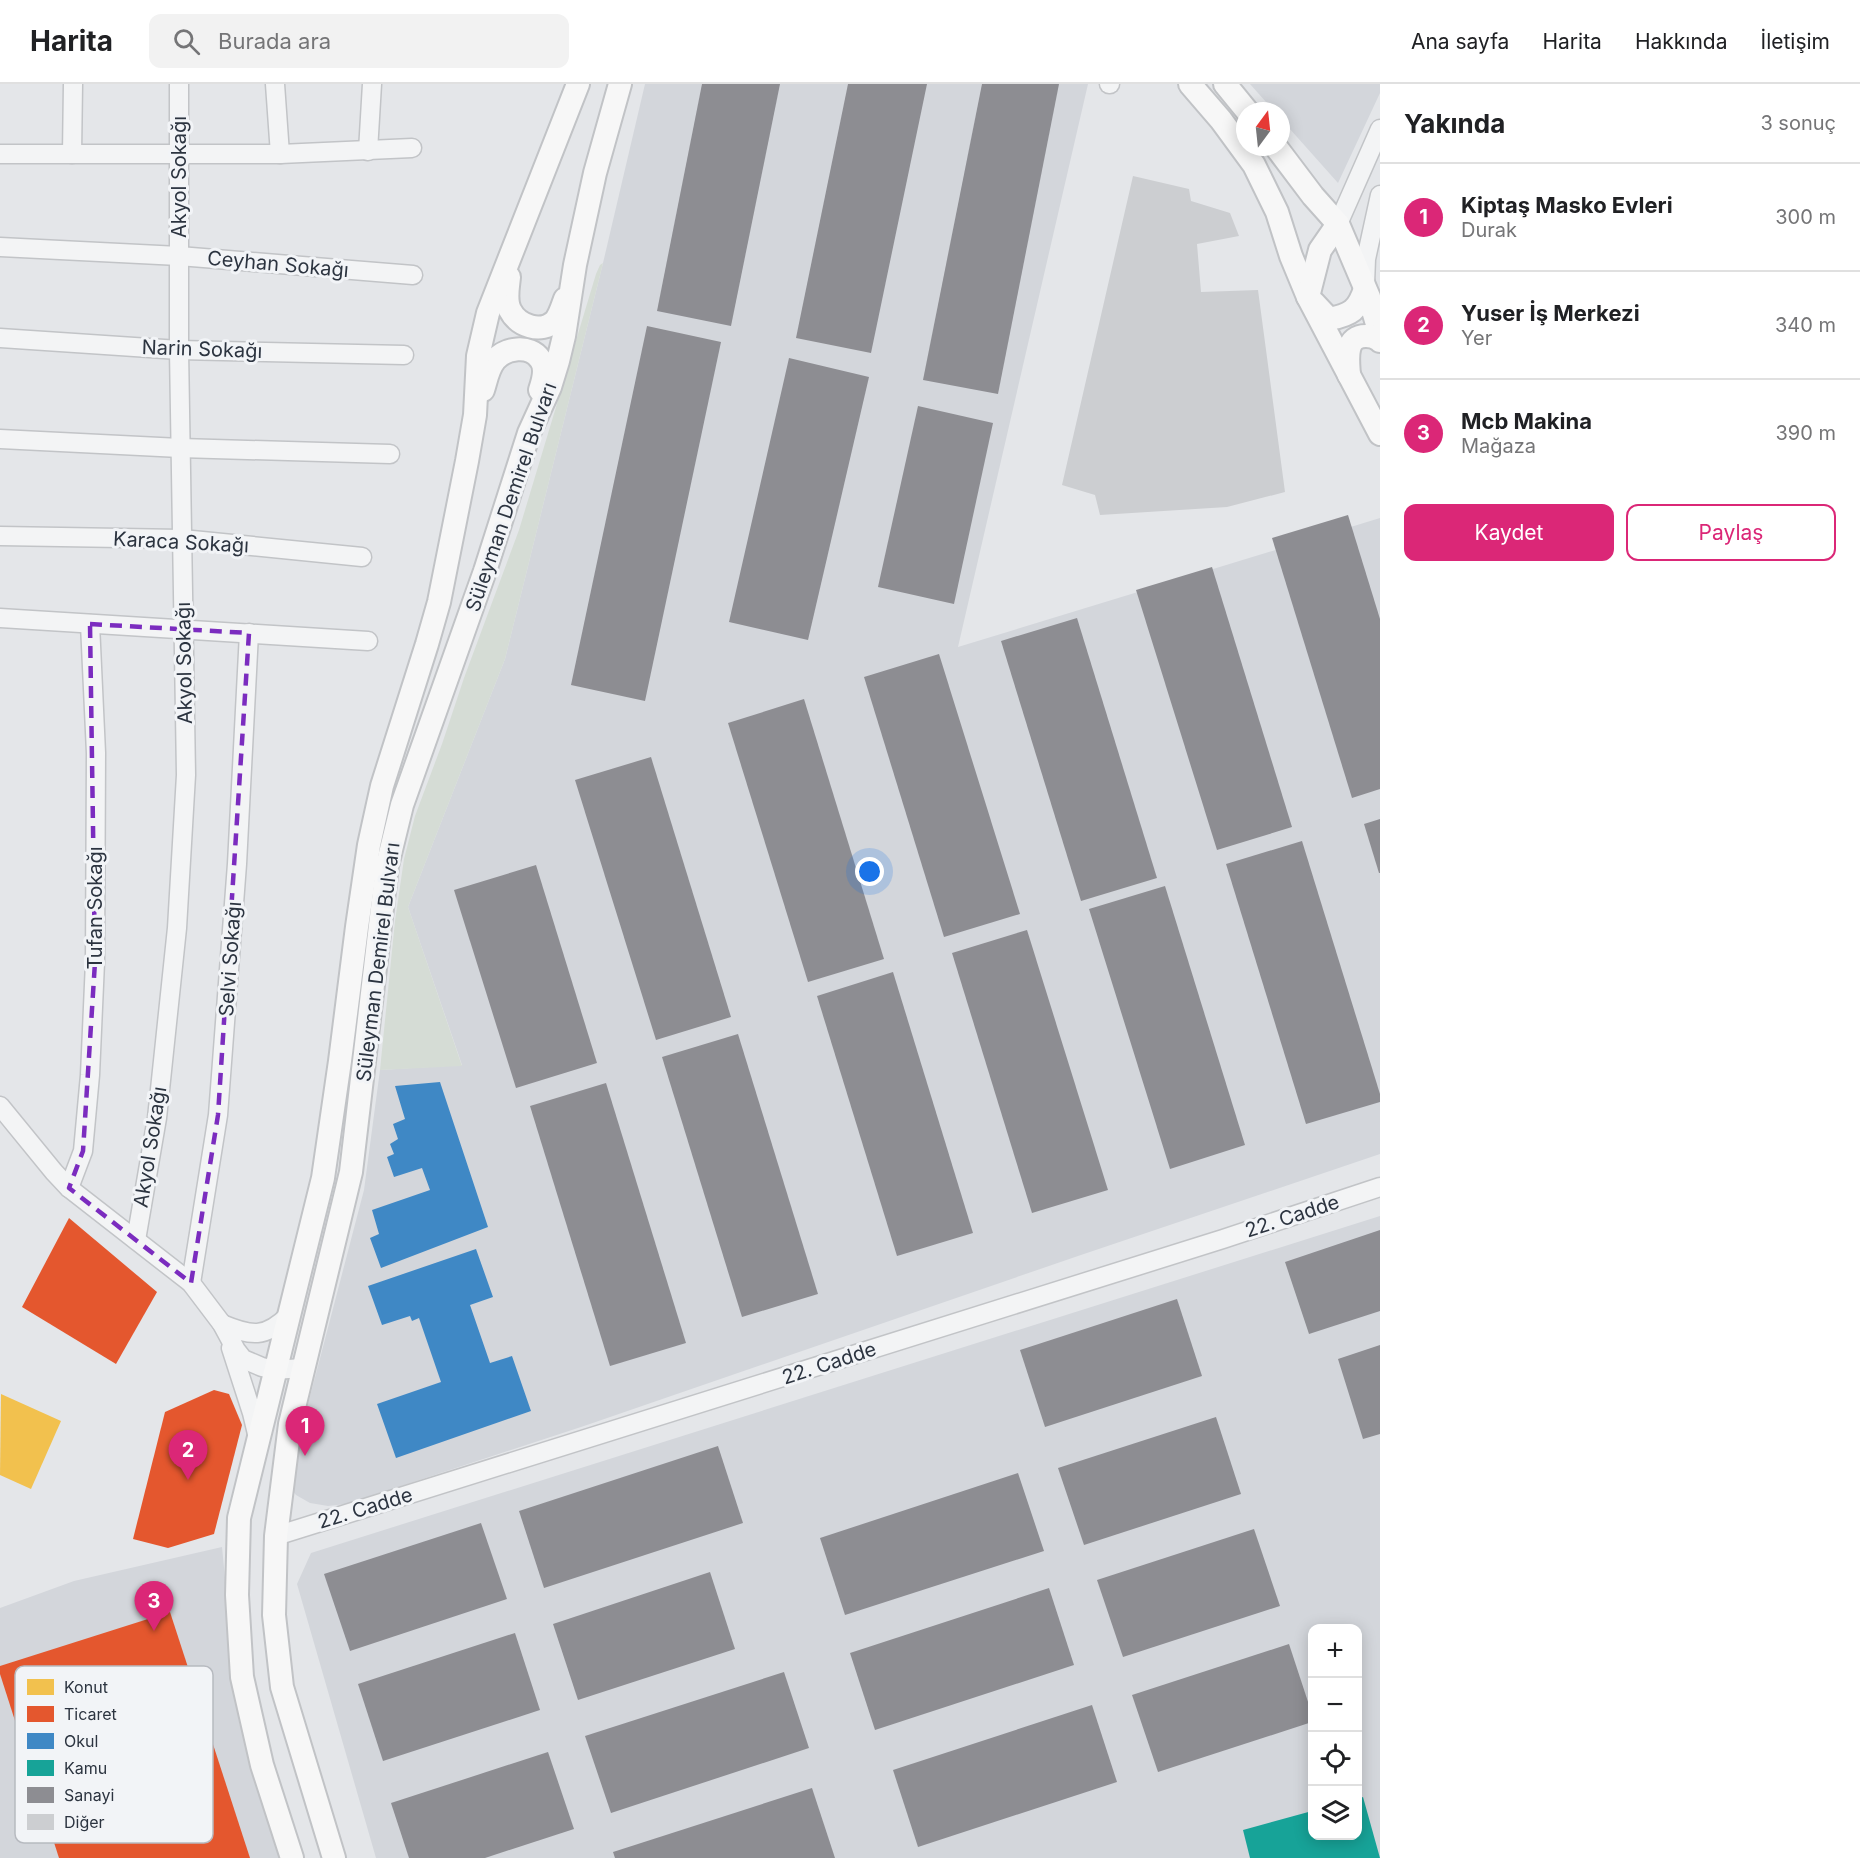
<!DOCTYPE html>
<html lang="tr">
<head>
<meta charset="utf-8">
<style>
	:root { --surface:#fff; --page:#f2f2f2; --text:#202124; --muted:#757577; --line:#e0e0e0; --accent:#db2777 }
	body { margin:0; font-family:Inter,sans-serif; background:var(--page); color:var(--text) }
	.controls { position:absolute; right:18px; bottom:18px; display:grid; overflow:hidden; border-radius:12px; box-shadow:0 3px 15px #0003 }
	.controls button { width:54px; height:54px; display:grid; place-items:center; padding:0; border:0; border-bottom:2px solid var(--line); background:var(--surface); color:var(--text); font:30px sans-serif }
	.compass { position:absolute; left:1236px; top:18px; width:54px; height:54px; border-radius:50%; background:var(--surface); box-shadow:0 3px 15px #0003; rotate:15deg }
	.you { position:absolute; left:870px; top:788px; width:21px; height:21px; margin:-15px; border:4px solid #fff; border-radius:50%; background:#1a73e8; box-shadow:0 0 0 9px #1a73e833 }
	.badge { display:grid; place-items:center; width:39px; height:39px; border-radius:50%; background:var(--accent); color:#fff; font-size:20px; font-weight:700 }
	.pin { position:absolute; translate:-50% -50px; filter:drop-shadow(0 2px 3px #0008) }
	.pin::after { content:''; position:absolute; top:32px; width:21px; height:18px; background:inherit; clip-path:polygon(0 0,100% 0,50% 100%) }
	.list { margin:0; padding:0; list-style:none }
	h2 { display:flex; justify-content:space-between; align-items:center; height:78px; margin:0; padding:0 24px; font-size:26px }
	h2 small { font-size:20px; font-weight:400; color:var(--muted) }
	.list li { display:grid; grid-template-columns:39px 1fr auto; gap:18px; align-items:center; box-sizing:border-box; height:108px; padding:0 24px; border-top:2px solid var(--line) }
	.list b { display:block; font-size:22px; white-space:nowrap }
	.list p { margin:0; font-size:20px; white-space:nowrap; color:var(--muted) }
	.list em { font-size:20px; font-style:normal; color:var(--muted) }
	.actions { display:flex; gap:12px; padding:18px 24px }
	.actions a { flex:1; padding:14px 0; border:2px solid var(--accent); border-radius:12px; text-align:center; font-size:21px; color:var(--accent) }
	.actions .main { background:var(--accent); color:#fff }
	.icon { flex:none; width:33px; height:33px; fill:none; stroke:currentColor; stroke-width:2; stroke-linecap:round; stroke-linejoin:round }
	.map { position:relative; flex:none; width:1380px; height:1774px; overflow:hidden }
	header { display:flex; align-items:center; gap:36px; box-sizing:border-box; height:84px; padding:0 30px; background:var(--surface); border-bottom:2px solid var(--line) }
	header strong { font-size:28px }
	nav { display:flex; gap:33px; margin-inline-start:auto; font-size:21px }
	.search { width:420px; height:54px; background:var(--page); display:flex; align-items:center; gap:15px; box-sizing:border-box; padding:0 21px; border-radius:12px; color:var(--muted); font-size:22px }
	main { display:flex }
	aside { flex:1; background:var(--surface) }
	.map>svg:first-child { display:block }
</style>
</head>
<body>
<header>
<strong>Harita</strong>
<div class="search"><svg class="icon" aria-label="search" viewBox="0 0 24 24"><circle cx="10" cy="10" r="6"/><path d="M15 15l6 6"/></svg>Burada ara</div>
<nav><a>Ana sayfa</a><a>Harita</a><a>Hakkında</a><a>İletişim</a></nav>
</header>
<main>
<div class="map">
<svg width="1380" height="1774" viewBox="0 0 1380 1774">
	<rect width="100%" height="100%" fill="#e4e6e9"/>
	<g fill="#d3d6db" fill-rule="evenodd">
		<polygon points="645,0 1088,0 958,563 1380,434 1380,1070 1078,1172 584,1342 346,1420 328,1422 310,1419 296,1411 290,1403 290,1389 364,1106 380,986 462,981 408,823 505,575 603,179"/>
		<polygon points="1250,0 1380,0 1380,9 1338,99 1281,35 1281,27 1274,27"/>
		<path d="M1380,1132V1774H376L297,1500L311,1469ZM1312,1544H1358V1752H1312Z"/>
		<polygon points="222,1463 239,1638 282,1774 0,1774 0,1524 74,1497"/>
	</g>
	<polygon fill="#d5dcd5" points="603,179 505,575 408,823 462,982 380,986 395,837 404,775 415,732 442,660 464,594 519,446 596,190 600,181"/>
	<polygon fill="#f2c14e" points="1,1310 61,1337 31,1405 0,1391"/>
	<g fill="#e4572e">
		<polygon points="69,1134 157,1208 116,1280 22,1223"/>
		<polygon points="214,1306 229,1310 242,1341 214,1450 168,1464 133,1455 165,1328"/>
		<polygon points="170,1528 250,1774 59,1774 0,1590 0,1582"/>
	</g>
	<g fill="#3f88c5">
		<polygon points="440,998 488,1143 381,1184 370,1154 379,1150 372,1126 430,1106 422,1084 394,1093 387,1073 394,1070 390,1060 398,1055 393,1040 405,1035 395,1002"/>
		<polygon points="476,1165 493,1213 470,1221 490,1279 512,1272 531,1327 396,1374 377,1320 441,1298 419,1234 412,1237 410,1232 382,1241 368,1202"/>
	</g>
	<polygon fill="#17a398" points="1363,1713 1380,1774 1250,1774 1243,1746 1312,1727 1312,1752 1358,1752 1358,1715"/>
	<g fill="#8d8d92">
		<polygon points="702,0 780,0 731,242 657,227"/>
		<polygon points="848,0 927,0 871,269 796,254"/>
		<polygon points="982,0 1059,0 998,310 923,296"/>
		<polygon points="647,242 721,258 645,617 571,601"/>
		<polygon points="789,274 869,293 808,556 729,538"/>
		<polygon points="918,322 993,339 954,520 878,503"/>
		<polygon points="1348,431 1380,535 1380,705 1352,714 1272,454"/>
		<polygon points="1212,483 1292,743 1217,766 1136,506"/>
		<polygon points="1077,534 1157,794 1081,817 1001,557"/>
		<polygon points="939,570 1020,830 944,853 864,593"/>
		<polygon points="804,615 884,875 808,898 728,639"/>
		<polygon points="651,673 731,933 656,956 575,696"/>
		<polygon points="1380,735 1380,789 1379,789 1364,740"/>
		<polygon points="1302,757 1380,1010 1380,1018 1306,1040 1226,780"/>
		<polygon points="536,781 597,979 516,1004 454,806"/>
		<polygon points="1165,802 1245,1061 1170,1085 1089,825"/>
		<polygon points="1027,846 1108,1106 1032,1129 952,869"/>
		<polygon points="893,888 973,1149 897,1172 817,912"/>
		<polygon points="738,950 818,1210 742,1233 662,973"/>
		<polygon points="606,999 686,1259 610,1282 530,1022"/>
		<polygon points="1380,1146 1380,1227 1309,1250 1285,1178"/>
		<polygon points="1177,1215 1202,1292 1045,1343 1020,1266"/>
		<polygon points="1380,1261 1380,1350 1363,1355 1338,1275"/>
		<polygon points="1216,1333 1241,1410 1084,1461 1058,1384"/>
		<polygon points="718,1362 743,1439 544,1504 519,1427"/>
		<polygon points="1018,1389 1044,1467 845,1531 820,1454"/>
		<polygon points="481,1439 507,1515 350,1567 324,1490"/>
		<polygon points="1254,1445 1280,1522 1123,1573 1097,1496"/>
		<polygon points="710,1488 735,1565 578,1616 553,1540"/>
		<polygon points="1049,1504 1074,1581 875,1646 850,1569"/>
		<polygon points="515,1549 540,1626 383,1677 358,1600"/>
		<polygon points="1289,1560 1312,1630 1312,1638 1158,1688 1132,1611"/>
		<polygon points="784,1588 809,1664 611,1729 585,1652"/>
		<polygon points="1092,1621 1117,1698 918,1763 893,1686"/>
		<polygon points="548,1668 574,1745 485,1774 409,1774 391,1719"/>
		<polygon points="812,1704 835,1774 615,1774 613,1768"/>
	</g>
	<polygon fill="#ccced1" points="1133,92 1189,105 1191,117 1230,129 1239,152 1197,160 1201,208 1258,206 1285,408 1227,423 1100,431 1095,411 1062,401"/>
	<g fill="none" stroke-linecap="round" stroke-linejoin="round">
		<g stroke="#c2c4c7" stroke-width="21">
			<g id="minor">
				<polyline points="275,0 280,70"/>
				<polyline points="1109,0 1110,0"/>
				<polyline points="368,67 372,0"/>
				<polyline points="0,70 280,70 412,64"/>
				<polyline points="72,70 73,0"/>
				<polyline points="1338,140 1380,45"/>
				<polyline points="0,163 179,172 413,191"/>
				<polyline points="1365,200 1366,175 1380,111"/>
				<polyline points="0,254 179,266 404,271"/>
				<polyline points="0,355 180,364 390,370"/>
				<polyline points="0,452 182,455 362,473"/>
				<polyline points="0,534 368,557"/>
				<polyline points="0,1022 54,1088 69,1104 191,1199 222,1240 236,1266 243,1275 262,1283 275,1286 302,1284"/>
				<polyline points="69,1104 83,1067 90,991 95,878 96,669 90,540"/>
				<polyline points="136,1156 157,1034 177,844 186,691 179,266 179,0"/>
				<polyline points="191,1199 218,1031 237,780 249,549"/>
				<path d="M222,1240C251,1252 265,1255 289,1231"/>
				<polyline points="231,1264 252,1329 258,1354"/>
				<polyline points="276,1452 1223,1155 1380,1103"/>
			</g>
		</g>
		<g stroke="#c1c3c6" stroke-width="26">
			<g id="major">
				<polyline points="1190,0 1221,36 1254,81 1277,128 1291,172 1308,213 1380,350"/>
				<polyline points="1225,0 1247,27"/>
				<polyline points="1276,63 1313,112 1338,140 1369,213 1380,250"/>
				<path d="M509,193C508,204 505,216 510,226C518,242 541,250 555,237C560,231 562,223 565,215"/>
				<polyline points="1308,213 1320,166 1338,140"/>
				<path d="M1314,219L1329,235C1351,231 1358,226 1365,205"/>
				<path d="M1349,291C1348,276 1344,252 1366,252C1372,252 1376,253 1380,257"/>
				<path d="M483,306C486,297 488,284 495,276C505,264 530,260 540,275C547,283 543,297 540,306"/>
				<polyline points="292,1774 262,1681 242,1593 237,1511 239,1434 323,1094 340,977 357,843 369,761 382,702 427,560 439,518 467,377 475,331 478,272 488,229 578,0"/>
				<polyline points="334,1774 282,1603 274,1531 276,1452 290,1340 351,1088 387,782 402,721 485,487 529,349 550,303 558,277 564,252 575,181 595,89 620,0"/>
			</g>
		</g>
		<use href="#minor" stroke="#f3f4f5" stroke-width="18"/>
		<use href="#major" stroke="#f7f7f7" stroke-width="22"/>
	</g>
	<path fill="none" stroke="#7b2cbf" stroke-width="4.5" stroke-dasharray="12 8" stroke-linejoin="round" d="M90,540L249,549L218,1031L191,1199L69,1104L83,1067L95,878Z"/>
	<g text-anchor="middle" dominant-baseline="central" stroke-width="6" stroke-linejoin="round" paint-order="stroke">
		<g font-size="20" fill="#2c3440" stroke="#f2f4f7">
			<text transform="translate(179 93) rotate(-90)">Akyol Sokağı</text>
			<text transform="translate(278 180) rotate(5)">Ceyhan Sokağı</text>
			<text transform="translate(202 265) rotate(2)">Narin Sokağı</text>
			<text transform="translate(511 413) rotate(-71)">Süleyman Demirel Bulvarı</text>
			<text transform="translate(181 458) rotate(3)">Karaca Sokağı</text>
			<text transform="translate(184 579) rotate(-91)">Akyol Sokağı</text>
			<text transform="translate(95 824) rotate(-90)">Tufan Sokağı</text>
			<text transform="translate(230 875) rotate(-86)">Selvi Sokağı</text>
			<text transform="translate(378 878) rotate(-83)">Süleyman Demirel Bulvarı</text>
			<text transform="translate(150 1063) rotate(-81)">Akyol Sokağı</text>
			<text transform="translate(1292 1132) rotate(-18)">22. Cadde</text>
			<text transform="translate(829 1279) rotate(-18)">22. Cadde</text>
			<text transform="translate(365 1424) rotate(-17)">22. Cadde</text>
		</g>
	</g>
	<rect x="15" y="1582" width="198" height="177" rx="9" fill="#f2f4f7" stroke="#b7bac0" stroke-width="1.5"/>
	<rect x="27" y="1595" width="27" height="16" fill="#f2c14e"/>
	<rect x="27" y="1622" width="27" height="16" fill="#e4572e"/>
	<rect x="27" y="1649" width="27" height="16" fill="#3f88c5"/>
	<rect x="27" y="1676" width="27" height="16" fill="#17a398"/>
	<rect x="27" y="1703" width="27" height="16" fill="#8d8d92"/>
	<rect x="27" y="1730" width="27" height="16" fill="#ccced1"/>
	<g font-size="16" fill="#2c3440">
		<text x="64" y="1609">Konut</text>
		<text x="64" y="1636">Ticaret</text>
		<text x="64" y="1663">Okul</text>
		<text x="64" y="1690">Kamu</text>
		<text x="64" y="1717">Sanayi</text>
		<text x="64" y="1744">Diğer</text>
	</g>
</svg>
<div class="controls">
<button>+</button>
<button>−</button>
<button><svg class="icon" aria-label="locate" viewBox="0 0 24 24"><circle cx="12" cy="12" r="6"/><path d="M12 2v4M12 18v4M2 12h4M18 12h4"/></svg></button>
<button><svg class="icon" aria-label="layers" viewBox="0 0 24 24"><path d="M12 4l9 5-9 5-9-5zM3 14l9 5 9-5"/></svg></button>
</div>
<svg class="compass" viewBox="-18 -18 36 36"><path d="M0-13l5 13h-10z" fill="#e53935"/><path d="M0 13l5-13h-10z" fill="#757577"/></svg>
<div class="you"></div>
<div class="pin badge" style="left:305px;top:1372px">1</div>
<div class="pin badge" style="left:188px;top:1396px">2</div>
<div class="pin badge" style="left:154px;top:1547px">3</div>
</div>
<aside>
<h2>Yakında<small>3 sonuç</small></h2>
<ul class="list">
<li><span class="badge">1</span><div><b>Kiptaş Masko Evleri</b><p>Durak</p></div><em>300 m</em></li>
<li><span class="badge">2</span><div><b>Yuser İş Merkezi</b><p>Yer</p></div><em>340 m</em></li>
<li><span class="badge">3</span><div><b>Mcb Makina</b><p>Mağaza</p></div><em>390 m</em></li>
</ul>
<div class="actions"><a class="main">Kaydet</a><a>Paylaş</a></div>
</aside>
</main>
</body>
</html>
